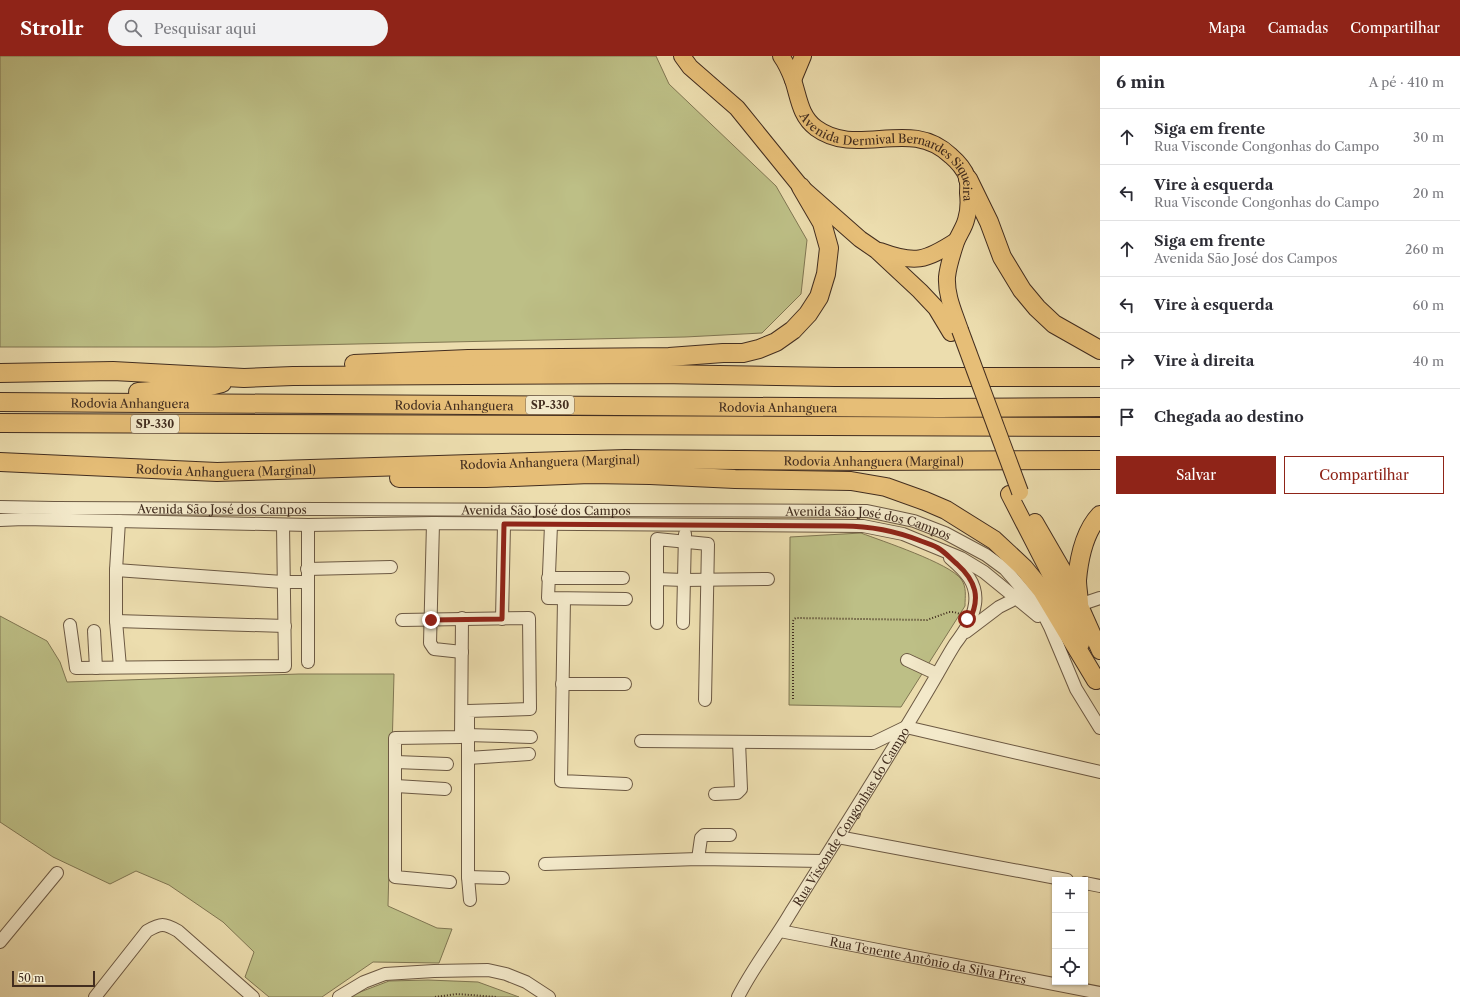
<!DOCTYPE html>
<html lang="pt">
<head>
<meta charset="utf-8">
<style>
	:root { --surface:#fff; --page:#f2f2f3; --text:#2b2b33; --muted:#7c7c81; --line:#e1e1e2; --accent:#8f2418 }
	body { margin:0; font-family:"Libre Caslon Text",serif; background:var(--page); color:var(--text) }
	.controls { position:absolute; right:12px; bottom:12px; display:grid; overflow:hidden; border-radius:0px; box-shadow:0 1px 3px #0004 }
	.controls button { width:36px; height:36px; display:grid; place-items:center; padding:0; border:0; border-bottom:1px solid var(--line); background:var(--surface); color:var(--text); font:20px sans-serif }
	.scale { position:absolute; left:12px; bottom:10px; width:83px; box-sizing:border-box; padding-left:4px; border:2px solid #422d1f; border-top:0; font-size:11px; line-height:14px; white-space:nowrap; color:#422d1f; -webkit-text-stroke:3px #f3e9ca; paint-order:stroke }
	.stop { position:absolute; width:12px; height:12px; margin:-9px; border:3px solid #8f2418; border-radius:50%; background:#fff }
	.stop.end { background:#8f2418; border-color:#fff; box-shadow:0 1px 4px #0008 }
	.list { margin:0; padding:0; list-style:none }
	h2 { display:flex; justify-content:space-between; align-items:center; height:52px; margin:0; padding:0 16px; font-size:17px }
	h2 small { font-size:13px; font-weight:400; color:var(--muted) }
	.list li { display:grid; grid-template-columns:26px 1fr auto; gap:12px; align-items:center; box-sizing:border-box; height:56px; padding:0 16px; border-top:1px solid var(--line) }
	.list b { display:block; font-size:15px; white-space:nowrap }
	.list p { margin:0; font-size:13px; white-space:nowrap; color:var(--muted) }
	.list em { font-size:13px; font-style:normal; color:var(--muted) }
	.actions { display:flex; gap:8px; padding:12px 16px }
	.actions a { flex:1; padding:9px 0; border:1px solid var(--accent); border-radius:0px; text-align:center; font-size:14px; color:var(--accent) }
	.actions .main { background:var(--accent); color:#fff }
	.icon { flex:none; width:22px; height:22px; fill:none; stroke:currentColor; stroke-width:2; stroke-linecap:round; stroke-linejoin:round }
	.map { position:relative; flex:none; width:1100px; height:941px; overflow:hidden }
	header { display:flex; align-items:center; gap:24px; box-sizing:border-box; height:56px; padding:0 20px; background:var(--accent); color:#fff }
	header strong { font-size:19px }
	nav { display:flex; gap:22px; margin-inline-start:auto; font-size:14px }
	.search { width:280px; height:36px; background:var(--page); display:flex; align-items:center; gap:10px; box-sizing:border-box; padding:0 14px; border-radius:22px; color:var(--muted); font-size:15px }
	main { display:flex }
	aside { flex:1; background:var(--surface) }
	.map>svg:first-child { display:block }
</style>
</head>
<body>
<header>
<strong>Strollr</strong>
<div class="search"><svg class="icon" aria-label="search" viewBox="0 0 24 24"><circle cx="10" cy="10" r="6"/><path d="M15 15l6 6"/></svg>Pesquisar aqui</div>
<nav><a>Mapa</a><a>Camadas</a><a>Compartilhar</a></nav>
</header>
<main>
<div class="map">
<svg width="1100" height="941" viewBox="0 0 1100 941">
	<rect width="100%" height="100%" fill="#ecddae"/>
	<filter id="stains"><feTurbulence type="fractalNoise" baseFrequency=".005" numOctaves="4"/><feColorMatrix values="0 0 0 0 .2 0 0 0 0 .09 0 0 0 0 .02 0 0 0 .5 -.17"/></filter>
	<radialGradient id="worn" r=".72"><stop offset=".6" stop-color="#630" stop-opacity="0"/><stop offset="1" stop-color="#630" stop-opacity=".3"/></radialGradient>
	<g fill="#bdbf86" stroke="#807652">
		<polygon points="0,0 656,0 669,28 776,130 807,184 801,238 762,277 685,281 215,291 0,291"/>
		<path d="M861,477C882,485 949,507 961,523C967,531 965,540 965,550L901,651L789,649L790,481Z"/>
		<polygon points="0,560 47,585 60,606 67,626 299,618 394,618 388,850 437,872 452,873 439,907 373,906 322,941 269,941 245,921 254,896 223,866 169,829 136,815 110,828 53,801 0,766"/>
		<polygon points="428,924 478,926 519,941 347,941 389,925"/>
	</g>
	<g fill="none" stroke-linecap="round" stroke-linejoin="round">
		<g stroke="#6c5943" stroke-width="14">
			<g id="minor">
				<path id="s1" d="M0,451L54,452L867,455L914,465L945,477L986,499L1005,513L1043,557L1050,571L1076,633L1100,672"/>
				<polyline points="0,464 24,463 308,469 433,467 863,470 903,478 961,502 984,516 1038,560"/>
				<polyline points="119,465 116,514 116,565 120,611"/>
				<polyline points="433,467 430,587 434,593 462,596"/>
				<polyline points="308,469 308,606"/>
				<polyline points="551,469 548,542 626,543"/>
				<polyline points="307,513 391,511"/>
				<polyline points="116,514 283,526 308,526"/>
				<polyline points="548,522 623,522"/>
				<polyline points="657,523 684,524 768,523"/>
				<polyline points="564,543 561,725 626,728"/>
				<polyline points="1079,549 1100,542"/>
				<polyline points="502,563 504,468"/>
				<polyline points="402,564 529,562 530,653 468,655 468,821 470,844"/>
				<polyline points="116,565 285,570"/>
				<polyline points="657,567 657,483 708,488 705,644"/>
				<polyline points="683,567 685,478"/>
				<polyline points="70,569 76,612 285,610 283,469"/>
				<polyline points="94,575 96,612"/>
				<polyline points="966,576 999,551 1011,545 1020,536"/>
				<polyline points="907,604 937,618"/>
				<polyline points="562,628 625,628"/>
				<polyline points="467,679 531,681"/>
				<polyline points="641,685 873,687 906,671 1100,716"/>
				<polyline points="468,702 529,698"/>
				<polyline points="396,706 447,708"/>
				<polyline points="396,730 445,733"/>
				<polyline points="715,738 737,737 741,733 739,686"/>
				<polyline points="838,781 1067,824"/>
				<polyline points="698,803 701,782 704,779 730,779"/>
				<polyline points="545,808 698,803 822,805"/>
				<polyline points="468,821 503,822"/>
				<polyline points="450,826 395,821 395,682 461,681 462,562"/>
				<polyline points="1085,827 1100,830"/>
				<path id="s2" d="M780,875L1100,937"/>
				<polyline points="0,886 57,817"/>
				<path d="M95,941L147,875C161,867 164,867 178,875L253,941"/>
				<polyline points="339,941 364,926 385,918 434,915 488,914 506,918 526,926 549,941"/>
				<path id="s3" d="M738,941C753,911 774,885 791,856C839,779 888,703 934,624C941,612 948,599 955,588C964,576 973,563 975,548C978,527 965,515 950,502"/>
			</g>
		</g>
		<g stroke="#422d1f" stroke-width="18">
			<g id="major">
				<polyline points="682,0 690,11 737,52 801,131 860,183 876,194 920,235 936,252 951,277"/>
				<path id="s4" d="M781,0C786,7 790,16 793,24C799,42 800,60 816,72C858,103 910,60 951,100C958,106 964,113 967,121C969,126 968,132 968,137C969,146 969,155 966,164C964,172 959,178 956,186C953,195 948,211 947,221C946,240 954,256 960,274"/>
				<polyline points="793,24 803,0"/>
				<path d="M880,195C915,208 925,205 956,185"/>
				<polyline points="1009,438 1062,541 1081,588"/>
				<polyline points="1035,466 1068,523 1100,595"/>
			</g>
		</g>
		<g stroke="#422d1f" stroke-width="20">
			<g id="highway">
				<polyline points="968,123 989,166 1002,201 1022,234 1037,252 1054,268 1100,294"/>
				<polyline points="354,308 468,303 669,301 723,297 743,297 759,293 776,286 793,274 808,258 819,241 826,218 829,192 822,167 801,131"/>
				<polyline points="0,317 113,315 244,322 293,320 659,318 835,321 1100,321"/>
				<polyline points="138,336 206,331 222,327"/>
				<path id="s5" d="M0,346L939,352L1100,351"/>
				<polyline points="0,367 1100,371"/>
				<path id="s6" d="M0,406L217,416L625,403L866,405L1100,404"/>
				<polyline points="399,422 486,422 590,418 650,419 735,423 851,425 886,431 925,445 946,454 994,484 1024,512 1042,534 1096,624"/>
				<path d="M1079,549C1079,541 1077,532 1077,524C1079,502 1085,475 1100,459"/>
			</g>
		</g>
		<g stroke="#422d1f" stroke-width="2" stroke-dasharray="1 2" stroke-linecap="butt">
			<polyline points="793,643 793,565 794,563 796,562 927,564 949,556 954,556 960,558"/>
			<polyline points="435,941 457,938 497,941"/>
		</g>
		<use href="#minor" stroke="#f3e9ca" stroke-width="12"/>
		<use href="#major" stroke="#e6be77" stroke-width="16"/>
		<use href="#highway" stroke="#e6be77" stroke-width="18"/>
		<g stroke="#422d1f" stroke-width="18" stroke-linecap="butt">
			<polyline id="major-bridge" points="960,274 1020,436"/>
		</g>
		<use href="#major-bridge" stroke="#e6be77" stroke-width="16"/>
	</g>
	<g fill="none" stroke-linecap="round" stroke-linejoin="round">
		<path stroke="#8f2418" stroke-width="5" d="M431,564L502,563L504,468L843,470C870,470 896,475 921,485C927,487 933,489 938,492C945,496 951,503 957,508C976,525 981,542 969,565L967,563"/>
	</g>
	<g text-anchor="middle" dominant-baseline="central" stroke-width="3.5" stroke-linejoin="round" paint-order="stroke">
		<g fill="#f3e9ca" stroke="#776552" stroke-width="1">
			<rect x="526" y="340" width="48" height="18" rx="3"/>
			<rect x="131" y="359" width="48" height="18" rx="3"/>
		</g>
		<g font-size="11" font-weight="bold" fill="#422d1f">
			<text x="550" y="349">SP-330</text>
			<text x="155" y="368">SP-330</text>
		</g>
		<g font-size="12" fill="#422d1f" stroke="#f3e9ca">
			<text stroke="none"><textPath href="#s4" startOffset="168">Avenida Dermival Bernardes Siqueira</textPath></text>
			<text stroke="none"><textPath href="#s5" startOffset="130">Rodovia Anhanguera</textPath></text>
			<text stroke="none"><textPath href="#s5" startOffset="454">Rodovia Anhanguera</textPath></text>
			<text stroke="none"><textPath href="#s5" startOffset="778">Rodovia Anhanguera</textPath></text>
			<text stroke="none"><textPath href="#s6" startOffset="874">Rodovia Anhanguera (Marginal)</textPath></text>
			<text stroke="none"><textPath href="#s6" startOffset="550">Rodovia Anhanguera (Marginal)</textPath></text>
			<text stroke="none"><textPath href="#s6" startOffset="226">Rodovia Anhanguera (Marginal)</textPath></text>
			<text stroke="none"><textPath href="#s1" startOffset="222">Avenida São José dos Campos</textPath></text>
			<text stroke="none"><textPath href="#s1" startOffset="546">Avenida São José dos Campos</textPath></text>
			<text stroke="none"><textPath href="#s1" startOffset="870">Avenida São José dos Campos</textPath></text>
			<text stroke="none"><textPath href="#s3" startOffset="213">Rua Visconde Congonhas do Campo</textPath></text>
			<text stroke="none"><textPath href="#s2" startOffset="151">Rua Tenente Antônio da Silva Pires</textPath></text>
		</g>
	</g>
	<rect width="100%" height="100%" filter="url(#stains)"/>
	<rect width="100%" height="100%" fill="url(#worn)"/>
</svg>
<div class="controls">
<button>+</button>
<button>−</button>
<button><svg class="icon" aria-label="locate" viewBox="0 0 24 24"><circle cx="12" cy="12" r="6"/><path d="M12 2v4M12 18v4M2 12h4M18 12h4"/></svg></button>
</div>
<div class="scale">50 m</div>
<div class="stop" style="left:967px;top:563px"></div>
<div class="stop end" style="left:431px;top:564px"></div>
</div>
<aside>
<h2>6 min<small>A pé · 410 m</small></h2>
<ul class="list">
<li><svg class="icon" aria-label="ahead" viewBox="0 0 24 24"><path d="M12 20V5M6 11l6-6 6 6"/></svg><div><b>Siga em frente</b><p>Rua Visconde Congonhas do Campo</p></div><em>30 m</em></li>
<li><svg class="icon" aria-label="left" viewBox="0 0 24 24"><path d="M17 20v-9H6M10 6l-5 5 5 5"/></svg><div><b>Vire à esquerda</b><p>Rua Visconde Congonhas do Campo</p></div><em>20 m</em></li>
<li><svg class="icon" aria-label="ahead" viewBox="0 0 24 24"><path d="M12 20V5M6 11l6-6 6 6"/></svg><div><b>Siga em frente</b><p>Avenida São José dos Campos</p></div><em>260 m</em></li>
<li><svg class="icon" aria-label="left" viewBox="0 0 24 24"><path d="M17 20v-9H6M10 6l-5 5 5 5"/></svg><div><b>Vire à esquerda</b></div><em>60 m</em></li>
<li><svg class="icon" aria-label="right" viewBox="0 0 24 24"><path d="M7 20v-9h11M14 6l5 5-5 5"/></svg><div><b>Vire à direita</b></div><em>40 m</em></li>
<li><svg class="icon" aria-label="arrive" viewBox="0 0 24 24"><path d="M6 21V4h12l-3 4 3 4H6"/></svg><div><b>Chegada ao destino</b></div></li>
</ul>
<div class="actions"><a class="main">Salvar</a><a>Compartilhar</a></div>
</aside>
</main>
</body>
</html>
